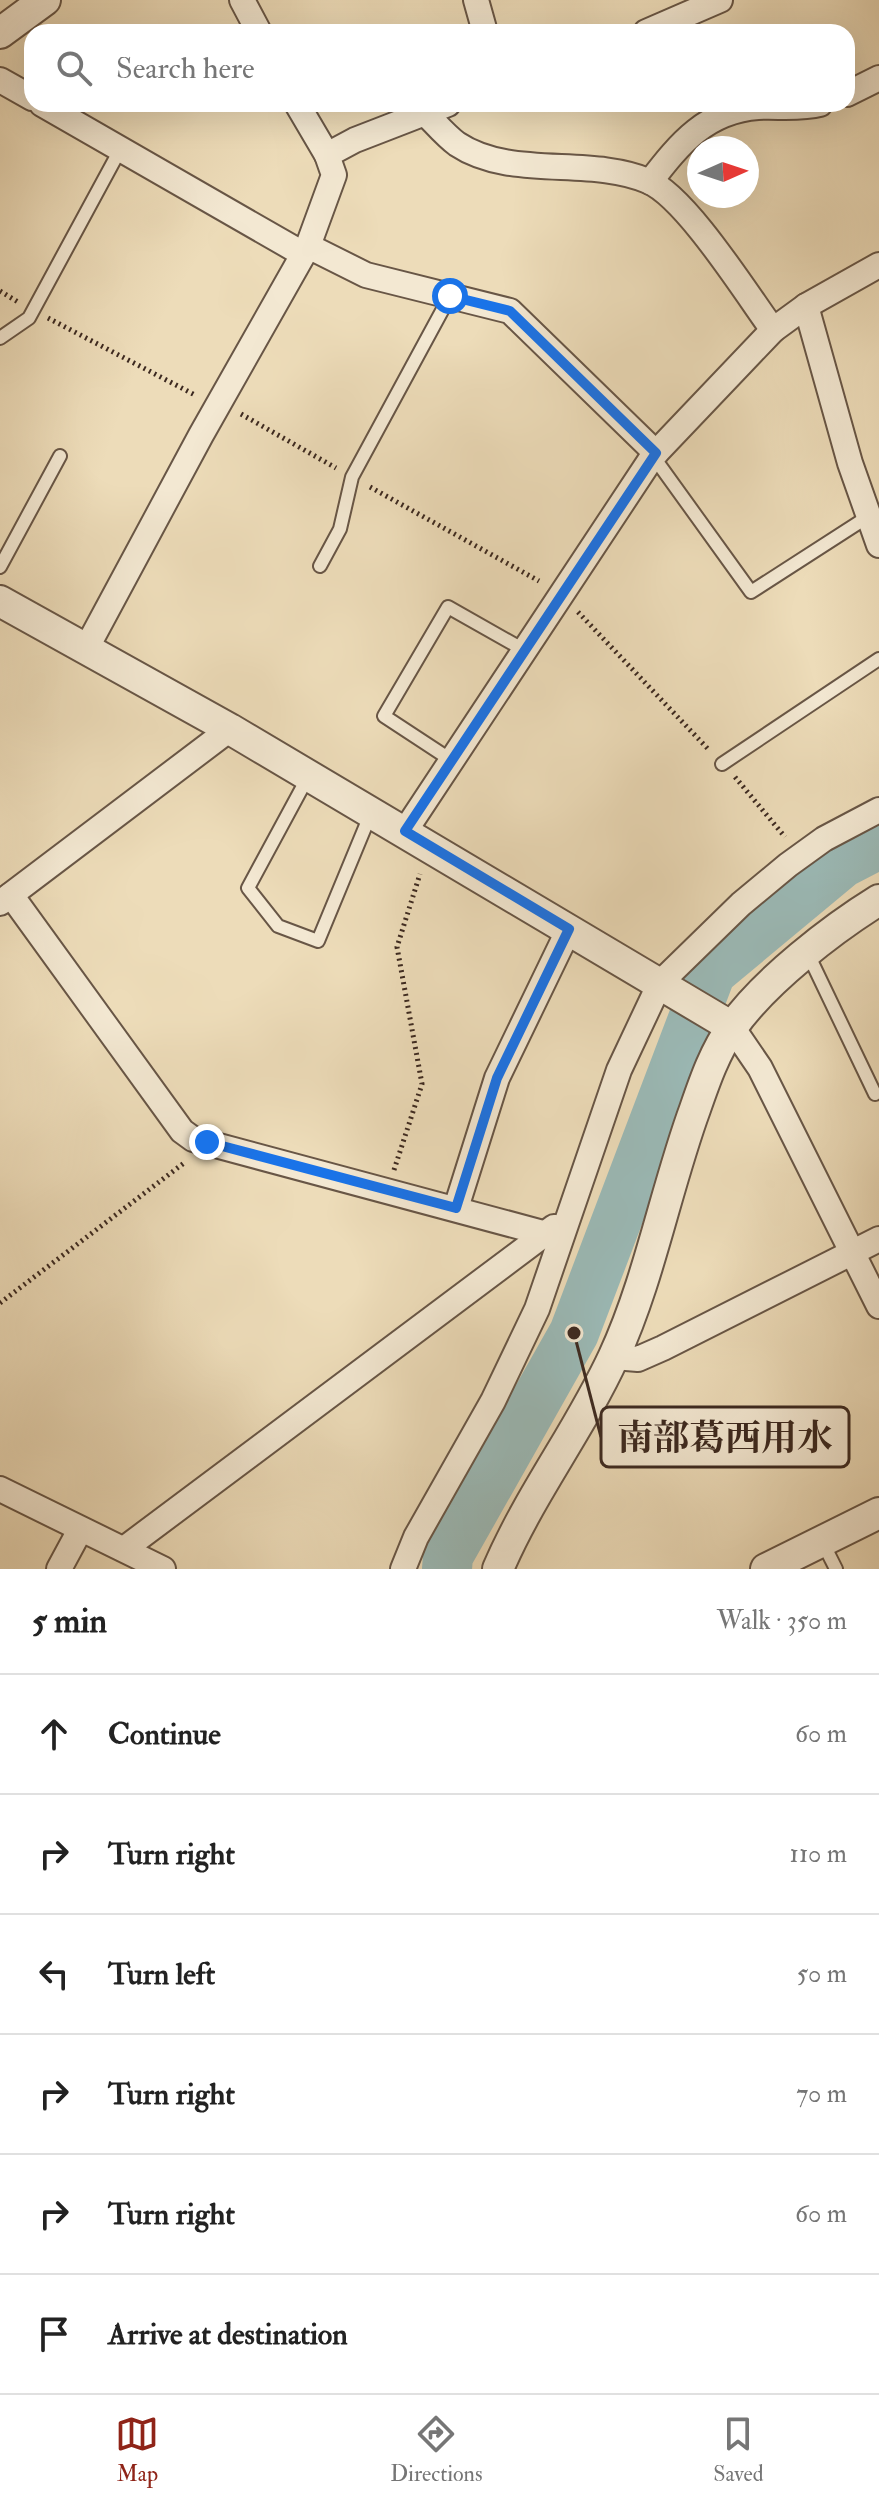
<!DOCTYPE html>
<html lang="en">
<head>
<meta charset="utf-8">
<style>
	:root { --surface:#fff; --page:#f6f6f6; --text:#222; --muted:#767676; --line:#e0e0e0; --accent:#8f2418 }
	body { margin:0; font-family:"IM FELL Double Pica","Noto Serif JP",serif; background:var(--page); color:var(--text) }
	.compass { position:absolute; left:687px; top:136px; width:72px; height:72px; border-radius:50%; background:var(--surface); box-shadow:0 8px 32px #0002; rotate:87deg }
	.stop { position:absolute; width:24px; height:24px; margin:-18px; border:6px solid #1a73e8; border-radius:50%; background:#fff }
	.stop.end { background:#1a73e8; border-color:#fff; box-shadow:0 2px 8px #0008 }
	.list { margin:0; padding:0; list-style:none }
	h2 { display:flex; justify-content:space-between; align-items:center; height:104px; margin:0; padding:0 32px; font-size:34px }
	h2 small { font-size:26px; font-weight:400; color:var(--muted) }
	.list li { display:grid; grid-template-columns:52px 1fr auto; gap:24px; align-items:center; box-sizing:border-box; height:120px; padding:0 32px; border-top:2px solid var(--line) }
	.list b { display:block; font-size:30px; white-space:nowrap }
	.list em { font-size:26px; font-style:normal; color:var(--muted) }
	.icon { flex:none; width:44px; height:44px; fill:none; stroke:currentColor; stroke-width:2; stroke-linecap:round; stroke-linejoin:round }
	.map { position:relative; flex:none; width:879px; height:1569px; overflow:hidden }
	.search { position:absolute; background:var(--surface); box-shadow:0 8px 32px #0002; left:24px; right:24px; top:24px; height:88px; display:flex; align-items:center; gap:20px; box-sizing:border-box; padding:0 28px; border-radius:24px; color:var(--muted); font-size:30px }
	.sheet { height:824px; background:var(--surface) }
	nav { display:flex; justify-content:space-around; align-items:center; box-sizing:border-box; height:112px; border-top:2px solid var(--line); background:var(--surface); font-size:22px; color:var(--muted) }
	nav a { display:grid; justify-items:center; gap:4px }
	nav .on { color:var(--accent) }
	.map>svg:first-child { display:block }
</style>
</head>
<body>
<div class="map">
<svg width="879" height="1569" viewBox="0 0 879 1569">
	<rect width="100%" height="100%" fill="#eddcb9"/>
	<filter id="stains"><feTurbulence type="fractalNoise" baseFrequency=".0025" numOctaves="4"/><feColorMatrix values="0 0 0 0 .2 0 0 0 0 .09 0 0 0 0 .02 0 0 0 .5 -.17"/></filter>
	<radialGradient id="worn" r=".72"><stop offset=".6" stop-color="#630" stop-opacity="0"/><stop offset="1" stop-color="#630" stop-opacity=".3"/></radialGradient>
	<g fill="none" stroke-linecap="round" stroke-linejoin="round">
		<polyline stroke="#9bbab7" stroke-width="50" points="447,1569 448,1556 574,1333 711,972 842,863 879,844"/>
		<g stroke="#685646" stroke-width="16">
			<g id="service">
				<polyline points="0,338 29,318 121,148"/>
				<polyline points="653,456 751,592 869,516"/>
				<polyline points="320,566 340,529 352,477 450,296"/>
				<polyline points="0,567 60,456"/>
				<polyline points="451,760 384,716 448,607 524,650"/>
				<polyline points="722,764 879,659"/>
				<polyline points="309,775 248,888 278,926 318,941 371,813"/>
				<polyline points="808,954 875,1094"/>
				<polyline points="822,1541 836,1569"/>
			</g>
		</g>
		<g stroke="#685646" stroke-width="28">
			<g id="minor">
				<polyline points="242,0 259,32"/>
				<polyline points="476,0 485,32"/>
				<polyline points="646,32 720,0"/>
				<polyline points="0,80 32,98"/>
				<polyline points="847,94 879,78"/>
				<polyline points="42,104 303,254"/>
				<polyline points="297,104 327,155"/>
				<path d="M426,114C436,124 446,136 457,144C511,180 590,156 648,181C686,197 746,293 773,330"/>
				<path d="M650,182C680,143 706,111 758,107C778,106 801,109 820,104"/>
				<polyline points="308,246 366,275 510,311 656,453"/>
				<polyline points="806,306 850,463 879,545"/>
				<polyline points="86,649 201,435 308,246 334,175 327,155 355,140 448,104"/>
				<polyline points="405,831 653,456 773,330 806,306 879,265"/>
				<polyline points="11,895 182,1131 193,1139 543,1233"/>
				<polyline points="0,903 230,729"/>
				<polyline points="732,1027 760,1068 879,1306"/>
				<polyline points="456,1208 497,1078 569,929"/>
				<polyline points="614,1357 638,1359 663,1348 879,1239"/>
				<polyline points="0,1489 163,1569"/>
				<polyline points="124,1549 554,1227"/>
				<polyline points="59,1569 80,1530"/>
				<polyline points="403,1569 416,1537 493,1401 537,1309 619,1070 660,983 741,904 788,865 824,839 879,810"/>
			</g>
		</g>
		<g stroke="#685646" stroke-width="34">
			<g id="tertiary">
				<polyline points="0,33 45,0"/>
				<polyline points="0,601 230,729 732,1027"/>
				<path d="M498,1569C530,1494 580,1430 614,1356C649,1281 666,1188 695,1109C705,1080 715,1051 733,1026C765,981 832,929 879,900"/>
				<polyline points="766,1569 879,1513"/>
			</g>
		</g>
		<g stroke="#3c2920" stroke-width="5" stroke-dasharray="2 4" stroke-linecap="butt">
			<polyline points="0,291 18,302"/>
			<polyline points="48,318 195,395"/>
			<polyline points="241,414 336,468"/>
			<polyline points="370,487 539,581"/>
			<polyline points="578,612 709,750"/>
			<polyline points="735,777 785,837"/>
			<polyline points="394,1170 422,1084 397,947 420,874"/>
			<polyline points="0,1303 184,1163"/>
		</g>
		<use href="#service" stroke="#f3e8d2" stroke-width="12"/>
		<use href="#minor" stroke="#f3e8d2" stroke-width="24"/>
		<use href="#tertiary" stroke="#f3e8d2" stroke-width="30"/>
	</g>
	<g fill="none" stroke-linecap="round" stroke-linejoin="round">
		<polyline stroke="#1a73e8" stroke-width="10" points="207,1142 456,1208 497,1078 569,929 405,831 656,453 510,311 450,296"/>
	</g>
	<path fill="none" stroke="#3c2920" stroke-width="3" d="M574 1333L601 1437"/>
	<circle fill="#3c2920" stroke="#f3e8d2" stroke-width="3" cx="574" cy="1333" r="8"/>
	<rect fill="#f3e8d2" stroke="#3c2920" stroke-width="3" x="601" y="1407" width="248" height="60" rx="8"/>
	<g font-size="36" text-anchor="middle" font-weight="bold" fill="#3c2920">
		<text x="725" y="1450">南部葛西用水</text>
	</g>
	<rect width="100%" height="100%" filter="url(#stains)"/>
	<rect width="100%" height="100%" fill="url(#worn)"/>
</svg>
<svg class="compass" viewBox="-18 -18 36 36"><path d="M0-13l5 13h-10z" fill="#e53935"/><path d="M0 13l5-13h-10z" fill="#767676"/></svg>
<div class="stop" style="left:450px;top:296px"></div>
<div class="stop end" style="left:207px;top:1142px"></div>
<div class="search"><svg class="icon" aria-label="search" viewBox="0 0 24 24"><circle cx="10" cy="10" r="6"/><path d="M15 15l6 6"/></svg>Search here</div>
</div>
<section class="sheet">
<h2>5 min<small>Walk · 350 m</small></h2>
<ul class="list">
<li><svg class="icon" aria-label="ahead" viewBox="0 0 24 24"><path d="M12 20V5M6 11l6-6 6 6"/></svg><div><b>Continue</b></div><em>60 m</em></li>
<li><svg class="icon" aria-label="right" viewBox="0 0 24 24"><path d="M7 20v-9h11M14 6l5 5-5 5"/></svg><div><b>Turn right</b></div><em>110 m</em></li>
<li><svg class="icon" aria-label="left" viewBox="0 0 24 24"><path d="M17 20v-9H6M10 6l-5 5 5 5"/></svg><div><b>Turn left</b></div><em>50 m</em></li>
<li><svg class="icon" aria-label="right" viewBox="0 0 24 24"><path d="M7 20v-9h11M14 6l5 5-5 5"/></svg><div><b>Turn right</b></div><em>70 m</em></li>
<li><svg class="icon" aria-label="right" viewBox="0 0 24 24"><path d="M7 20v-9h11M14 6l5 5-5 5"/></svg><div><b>Turn right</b></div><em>60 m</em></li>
<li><svg class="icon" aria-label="arrive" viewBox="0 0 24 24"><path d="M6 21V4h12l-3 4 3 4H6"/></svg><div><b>Arrive at destination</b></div></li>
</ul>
</section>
<nav>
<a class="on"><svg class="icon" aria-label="map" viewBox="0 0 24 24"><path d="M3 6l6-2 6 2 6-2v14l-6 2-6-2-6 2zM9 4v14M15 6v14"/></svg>Map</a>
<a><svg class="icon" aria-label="directions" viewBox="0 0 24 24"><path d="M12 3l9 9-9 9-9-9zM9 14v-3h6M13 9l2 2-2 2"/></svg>Directions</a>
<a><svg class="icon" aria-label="saved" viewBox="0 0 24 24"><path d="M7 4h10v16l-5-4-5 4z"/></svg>Saved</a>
</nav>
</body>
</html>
